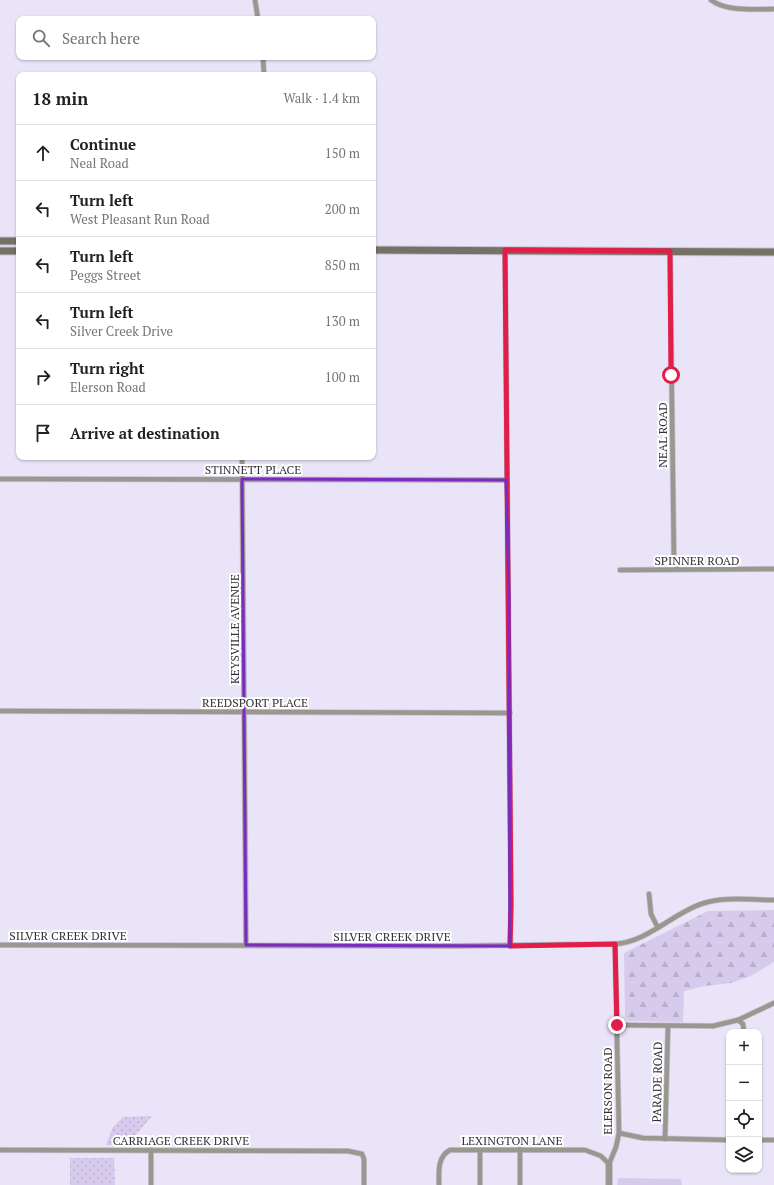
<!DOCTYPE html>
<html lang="en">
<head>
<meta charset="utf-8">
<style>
	:root { --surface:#fff; --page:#f6f6f6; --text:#202124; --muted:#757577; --line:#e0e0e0 }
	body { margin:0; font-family:"PT Serif",serif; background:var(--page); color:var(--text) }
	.controls { position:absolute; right:12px; bottom:12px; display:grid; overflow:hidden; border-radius:8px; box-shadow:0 1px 3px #0004 }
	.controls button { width:36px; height:36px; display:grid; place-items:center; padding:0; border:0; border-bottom:1px solid var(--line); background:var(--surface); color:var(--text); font:20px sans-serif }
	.stop { position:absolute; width:12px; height:12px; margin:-9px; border:3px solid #e11d48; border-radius:50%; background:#fff }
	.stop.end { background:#e11d48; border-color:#fff; box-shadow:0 1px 4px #0008 }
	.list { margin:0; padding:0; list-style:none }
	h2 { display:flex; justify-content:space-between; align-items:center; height:52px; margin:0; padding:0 16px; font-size:17px }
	h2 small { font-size:13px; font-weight:400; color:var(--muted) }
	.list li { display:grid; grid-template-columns:26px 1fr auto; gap:12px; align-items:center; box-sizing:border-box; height:56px; padding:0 16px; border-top:1px solid var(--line) }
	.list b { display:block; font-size:15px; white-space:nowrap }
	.list p { margin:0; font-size:13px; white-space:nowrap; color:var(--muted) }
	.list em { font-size:13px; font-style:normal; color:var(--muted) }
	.icon { flex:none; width:22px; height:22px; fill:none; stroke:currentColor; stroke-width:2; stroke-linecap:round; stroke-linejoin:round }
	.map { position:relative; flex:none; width:774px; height:1185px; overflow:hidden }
	.search { position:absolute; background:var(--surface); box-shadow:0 1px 3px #0004; left:16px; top:16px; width:360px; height:44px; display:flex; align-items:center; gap:10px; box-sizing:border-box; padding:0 14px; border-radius:8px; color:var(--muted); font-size:15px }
	.panel { position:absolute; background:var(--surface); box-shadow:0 1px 3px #0004; left:16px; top:72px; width:360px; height:388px; border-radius:8px }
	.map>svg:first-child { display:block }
</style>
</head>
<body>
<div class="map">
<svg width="774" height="1185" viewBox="0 0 774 1185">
	<defs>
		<pattern id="grass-dots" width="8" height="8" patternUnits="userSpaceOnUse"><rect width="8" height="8" fill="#d6cbed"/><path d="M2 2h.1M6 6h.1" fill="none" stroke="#b8afcc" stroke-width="1.8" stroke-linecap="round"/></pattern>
		<pattern id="forest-firs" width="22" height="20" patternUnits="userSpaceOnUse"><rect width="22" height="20" fill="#d6cbed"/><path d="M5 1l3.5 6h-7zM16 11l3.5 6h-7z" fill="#b8afcc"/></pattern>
	</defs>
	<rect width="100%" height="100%" fill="#eae4f9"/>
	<g fill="url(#grass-dots)">
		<polygon points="152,1116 132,1139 130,1145 106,1145 113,1127 123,1117"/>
		<polygon points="70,1158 114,1158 115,1185 70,1185"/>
	</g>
	<polygon fill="url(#forest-firs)" points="774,910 774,962 751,976 731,983 704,986 684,991 683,1022 629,1021 625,1017 624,953 708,911"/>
	<polygon fill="#d6cbed" points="618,1178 681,1179 682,1185 617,1185"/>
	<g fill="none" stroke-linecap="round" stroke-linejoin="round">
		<g stroke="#c5c0d3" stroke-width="6">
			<g id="minor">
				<polyline points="255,0 258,19"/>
				<path d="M711,0C727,12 755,9 774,9"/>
				<polyline points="263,57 264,75"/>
				<polyline points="505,250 511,905 510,946"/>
				<polyline points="670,251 674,563 678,569"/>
				<polyline points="242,457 246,945"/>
				<polyline points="0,479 506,480"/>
				<polyline points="620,570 774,569"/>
				<polyline points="0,711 510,713"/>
				<polyline points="649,894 651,914 657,926"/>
				<path d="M0,945L458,946L615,944C647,942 672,914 701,904C723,896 751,900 774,900"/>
				<polyline points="738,1020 743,1024 744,1032"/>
				<polyline points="617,1025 713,1026 738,1020 774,1003"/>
				<polyline points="619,1133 643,1138 729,1140"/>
				<polyline points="665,1139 668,1026"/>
				<polyline points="759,1140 774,1140"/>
				<polyline points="0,1150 348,1151 362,1154 364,1159 364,1185"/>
				<polyline points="151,1150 151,1185"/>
				<polyline points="480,1150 480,1185"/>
				<path d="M439,1185C439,1172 437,1157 450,1150H585L601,1156L609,1164L616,1147L619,1133L615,944"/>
				<polyline points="520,1185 520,1149"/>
			</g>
		</g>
		<g stroke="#c5c0d3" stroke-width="8">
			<polyline id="tertiary" points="609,1164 609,1185"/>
		</g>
		<g stroke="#c5c0d3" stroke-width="9">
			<g id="secondary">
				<polyline points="0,241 19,241"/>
				<polyline points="373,250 774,252"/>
				<polyline points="0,251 19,251"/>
			</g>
		</g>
		<use href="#minor" stroke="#9a978f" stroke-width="4.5"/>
		<use href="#tertiary" stroke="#9a978f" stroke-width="6"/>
		<use href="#secondary" stroke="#757165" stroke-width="7"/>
	</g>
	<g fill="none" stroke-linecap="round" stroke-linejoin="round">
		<polyline stroke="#e11d48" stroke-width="5" points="617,1025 615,944 510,946 511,905 505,250 670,251 671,375"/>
	</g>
	<path fill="none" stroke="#7b2cbf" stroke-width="3" stroke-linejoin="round" d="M242,479L506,480L509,593L510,946L246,945Z"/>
	<g text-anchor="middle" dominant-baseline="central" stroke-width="4" stroke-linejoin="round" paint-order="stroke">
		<g font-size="12" fill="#333139" stroke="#fff">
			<text transform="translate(662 435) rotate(-90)">NEAL ROAD</text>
			<text x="253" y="469">STINNETT PLACE</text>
			<text x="697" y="560">SPINNER ROAD</text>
			<text transform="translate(234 629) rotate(-90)">KEYSVILLE AVENUE</text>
			<text x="255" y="702">REEDSPORT PLACE</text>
			<text x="68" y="935">SILVER CREEK DRIVE</text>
			<text x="392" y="936">SILVER CREEK DRIVE</text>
			<text transform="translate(657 1082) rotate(-89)">PARADE ROAD</text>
			<text transform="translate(607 1091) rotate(-90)">ELERSON ROAD</text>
			<text x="181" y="1140">CARRIAGE CREEK DRIVE</text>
			<text x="512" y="1140">LEXINGTON LANE</text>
		</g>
	</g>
</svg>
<div class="controls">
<button>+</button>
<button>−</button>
<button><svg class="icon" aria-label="locate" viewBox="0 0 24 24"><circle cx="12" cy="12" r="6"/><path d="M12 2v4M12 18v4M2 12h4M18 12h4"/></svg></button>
<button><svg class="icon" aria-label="layers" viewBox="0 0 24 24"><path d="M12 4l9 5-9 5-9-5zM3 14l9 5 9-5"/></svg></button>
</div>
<div class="stop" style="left:671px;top:375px"></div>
<div class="stop end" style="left:617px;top:1025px"></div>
<div class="search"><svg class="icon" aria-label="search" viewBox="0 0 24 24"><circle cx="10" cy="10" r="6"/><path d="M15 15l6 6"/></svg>Search here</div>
<section class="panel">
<h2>18 min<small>Walk · 1.4 km</small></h2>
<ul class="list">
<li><svg class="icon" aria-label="ahead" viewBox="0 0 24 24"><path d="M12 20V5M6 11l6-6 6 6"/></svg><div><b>Continue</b><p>Neal Road</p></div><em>150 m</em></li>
<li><svg class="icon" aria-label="left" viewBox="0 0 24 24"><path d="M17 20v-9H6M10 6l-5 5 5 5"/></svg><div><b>Turn left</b><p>West Pleasant Run Road</p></div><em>200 m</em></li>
<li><svg class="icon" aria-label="left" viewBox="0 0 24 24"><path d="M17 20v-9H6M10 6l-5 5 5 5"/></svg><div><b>Turn left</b><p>Peggs Street</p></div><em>850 m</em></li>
<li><svg class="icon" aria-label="left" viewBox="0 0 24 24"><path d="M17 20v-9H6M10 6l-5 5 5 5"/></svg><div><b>Turn left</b><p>Silver Creek Drive</p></div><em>130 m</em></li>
<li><svg class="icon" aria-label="right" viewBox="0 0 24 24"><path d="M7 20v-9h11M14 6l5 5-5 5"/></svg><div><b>Turn right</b><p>Elerson Road</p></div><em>100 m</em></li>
<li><svg class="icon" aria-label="arrive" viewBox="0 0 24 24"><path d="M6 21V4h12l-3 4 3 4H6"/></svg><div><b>Arrive at destination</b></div></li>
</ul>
</section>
</div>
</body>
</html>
